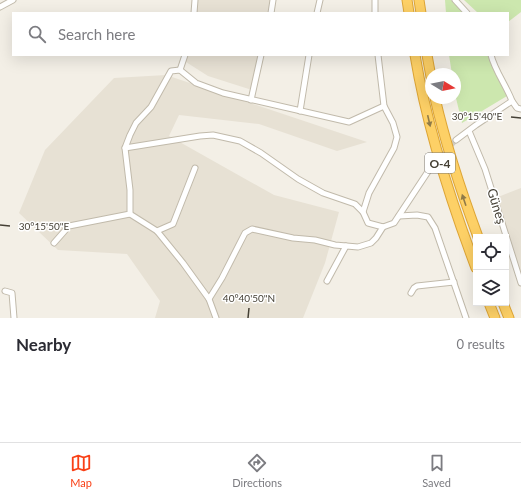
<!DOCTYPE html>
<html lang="en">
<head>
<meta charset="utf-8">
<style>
	:root { --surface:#fff; --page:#f2f2f3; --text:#2b2b33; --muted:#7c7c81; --line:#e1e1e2; --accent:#f94016 }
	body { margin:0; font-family:Lato,sans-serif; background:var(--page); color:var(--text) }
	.controls { position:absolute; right:12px; bottom:12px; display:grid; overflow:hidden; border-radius:0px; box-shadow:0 4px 16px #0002 }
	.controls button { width:36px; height:36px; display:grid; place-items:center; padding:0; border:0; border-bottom:1px solid var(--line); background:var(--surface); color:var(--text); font:20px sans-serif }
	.compass { position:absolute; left:425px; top:68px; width:36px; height:36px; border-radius:50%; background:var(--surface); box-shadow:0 4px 16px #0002; rotate:100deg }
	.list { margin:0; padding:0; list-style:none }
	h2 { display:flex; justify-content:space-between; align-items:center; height:52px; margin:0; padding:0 16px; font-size:17px }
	h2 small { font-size:13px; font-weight:400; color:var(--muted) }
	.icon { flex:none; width:22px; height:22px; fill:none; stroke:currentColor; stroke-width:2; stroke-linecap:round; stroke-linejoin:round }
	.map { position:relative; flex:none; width:521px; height:318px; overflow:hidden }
	.search { position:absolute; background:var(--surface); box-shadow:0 4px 16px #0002; left:12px; right:12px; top:12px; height:44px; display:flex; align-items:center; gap:10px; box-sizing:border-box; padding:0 14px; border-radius:0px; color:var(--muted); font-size:15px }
	.sheet { height:124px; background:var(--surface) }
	nav { display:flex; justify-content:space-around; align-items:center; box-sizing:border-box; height:56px; border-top:1px solid var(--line); background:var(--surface); font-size:11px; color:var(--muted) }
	nav a { display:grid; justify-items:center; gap:2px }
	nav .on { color:var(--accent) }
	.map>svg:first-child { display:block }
</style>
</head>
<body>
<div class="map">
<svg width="521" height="318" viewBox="0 0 521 318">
	<rect width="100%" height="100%" fill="#f3efe6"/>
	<g fill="#e7e1d4">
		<polygon points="198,0 271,0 268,13 195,13"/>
		<polygon points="187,55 259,55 252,90 208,76 186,62"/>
		<polygon points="166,75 367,142 337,151 259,124 179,115 169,136 274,195 339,212 325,263 303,318 155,318 160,301 127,254 58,250 19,213 45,150 114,78"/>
		<polygon points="521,188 521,273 493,199"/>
	</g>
	<g fill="#cce7ae">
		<polygon points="445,0 451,0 464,13 446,13"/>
		<polygon points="464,0 521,0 521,12 508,22 508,13 478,13"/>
		<polygon points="449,55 489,55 493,67 507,96 462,123 455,94 455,74 452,74"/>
	</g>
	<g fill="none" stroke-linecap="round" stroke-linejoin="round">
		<polyline stroke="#d0ccc3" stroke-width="5" stroke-dasharray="5 2.5" stroke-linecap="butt" points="431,167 456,140"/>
		<g stroke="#c1baab" stroke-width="7">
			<g id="minor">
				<polyline points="455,0 467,13"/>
				<polyline points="0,7 13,0"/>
				<polyline points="194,13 195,0"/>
				<polyline points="271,13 273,0"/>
				<polyline points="317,13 320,0"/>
				<polyline points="375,13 375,0"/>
				<polyline points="378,55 384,106 393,123 397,137 394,148 369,193 363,212 368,223 383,227 394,223 431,167"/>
				<path d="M491,55C495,71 506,85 512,101"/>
				<polyline points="180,70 185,55"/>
				<polyline points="251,100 261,55"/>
				<polyline points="300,111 309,55"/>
				<polyline points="469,131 485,169 521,283"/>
				<polyline points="456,140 476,125 512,101 517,108 521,109"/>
				<polyline points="125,148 200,136 213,135 240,141 261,153 298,179 323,193 355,204 363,212"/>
				<polyline points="130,214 157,231 183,263 209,299 222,278 245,233 252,229 293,238 315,240 335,245 358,247 371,243 376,238 383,227"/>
				<polyline points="399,216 417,215 428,217 435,228 466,318"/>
				<polyline points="157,231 173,224 195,168"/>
				<polyline points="54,243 69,226 130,214 130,190 125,148 130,135 136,123 151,107 171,71 180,70 196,83 223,93 349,122 384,106"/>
				<polyline points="327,281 346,246"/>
				<polyline points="5,291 12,293 14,318"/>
				<polyline points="411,293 414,288 417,286 454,282"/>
				<polyline points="209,299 216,318"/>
			</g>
		</g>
		<g stroke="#dda536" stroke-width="11">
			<g id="motorway">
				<polyline points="407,0 409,13"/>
				<polyline points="419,0 421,13"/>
				<path d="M415,55C427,128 450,199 476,268"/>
				<polyline points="427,55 431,77"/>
				<path d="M435,98C446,146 461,191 478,237"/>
				<polyline points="489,303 495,318"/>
				<polyline points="503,303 509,318"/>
			</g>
		</g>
		<use href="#minor" stroke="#fff" stroke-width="5"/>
		<use href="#motorway" stroke="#fdd066" stroke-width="9"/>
	</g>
	<defs><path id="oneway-solid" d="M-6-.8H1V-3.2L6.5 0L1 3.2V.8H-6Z"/></defs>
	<g fill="#8f7a49">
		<use href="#oneway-solid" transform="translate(429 121) rotate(77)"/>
		<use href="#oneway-solid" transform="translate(464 200) rotate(-109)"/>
	</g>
	<path fill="none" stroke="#454035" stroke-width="1.5" d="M511,117L521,118M0,225L10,226M248,318L249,308"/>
	<g text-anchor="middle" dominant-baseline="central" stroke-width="3" stroke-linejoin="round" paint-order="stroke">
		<rect fill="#fff" stroke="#7d7972" stroke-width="1" x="425" y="153" width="30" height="20" rx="3"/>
		<g font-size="12" font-weight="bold" fill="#454035">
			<text x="440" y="163">O-4</text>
		</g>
		<g font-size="13" fill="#454035" stroke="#fff">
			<text transform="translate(497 206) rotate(73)">Güneş</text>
		</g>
	</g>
	<g font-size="10" text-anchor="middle" fill="#454035" stroke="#fff" stroke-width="3" stroke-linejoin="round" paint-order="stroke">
		<text x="477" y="120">30°15'40"E</text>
		<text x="44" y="230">30°15'50"E</text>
		<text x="249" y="302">40°40'50"N</text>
	</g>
</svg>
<div class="controls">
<button><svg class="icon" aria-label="locate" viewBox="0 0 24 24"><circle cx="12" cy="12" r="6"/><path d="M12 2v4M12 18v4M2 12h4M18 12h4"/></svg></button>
<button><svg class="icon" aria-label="layers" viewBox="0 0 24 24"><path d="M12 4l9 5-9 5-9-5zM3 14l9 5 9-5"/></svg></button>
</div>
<svg class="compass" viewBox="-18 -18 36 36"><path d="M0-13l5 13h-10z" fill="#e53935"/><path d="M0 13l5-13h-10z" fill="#7c7c81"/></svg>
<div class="search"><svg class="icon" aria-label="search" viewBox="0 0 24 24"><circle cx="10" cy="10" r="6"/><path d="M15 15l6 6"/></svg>Search here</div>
</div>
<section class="sheet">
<h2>Nearby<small>0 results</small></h2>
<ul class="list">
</ul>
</section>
<nav>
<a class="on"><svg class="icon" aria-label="map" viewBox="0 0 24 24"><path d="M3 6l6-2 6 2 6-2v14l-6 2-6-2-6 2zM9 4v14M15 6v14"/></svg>Map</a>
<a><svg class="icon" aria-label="directions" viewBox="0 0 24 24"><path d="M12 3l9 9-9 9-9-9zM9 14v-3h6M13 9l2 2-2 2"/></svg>Directions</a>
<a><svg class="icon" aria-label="saved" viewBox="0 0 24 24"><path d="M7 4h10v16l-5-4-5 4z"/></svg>Saved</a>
</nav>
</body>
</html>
